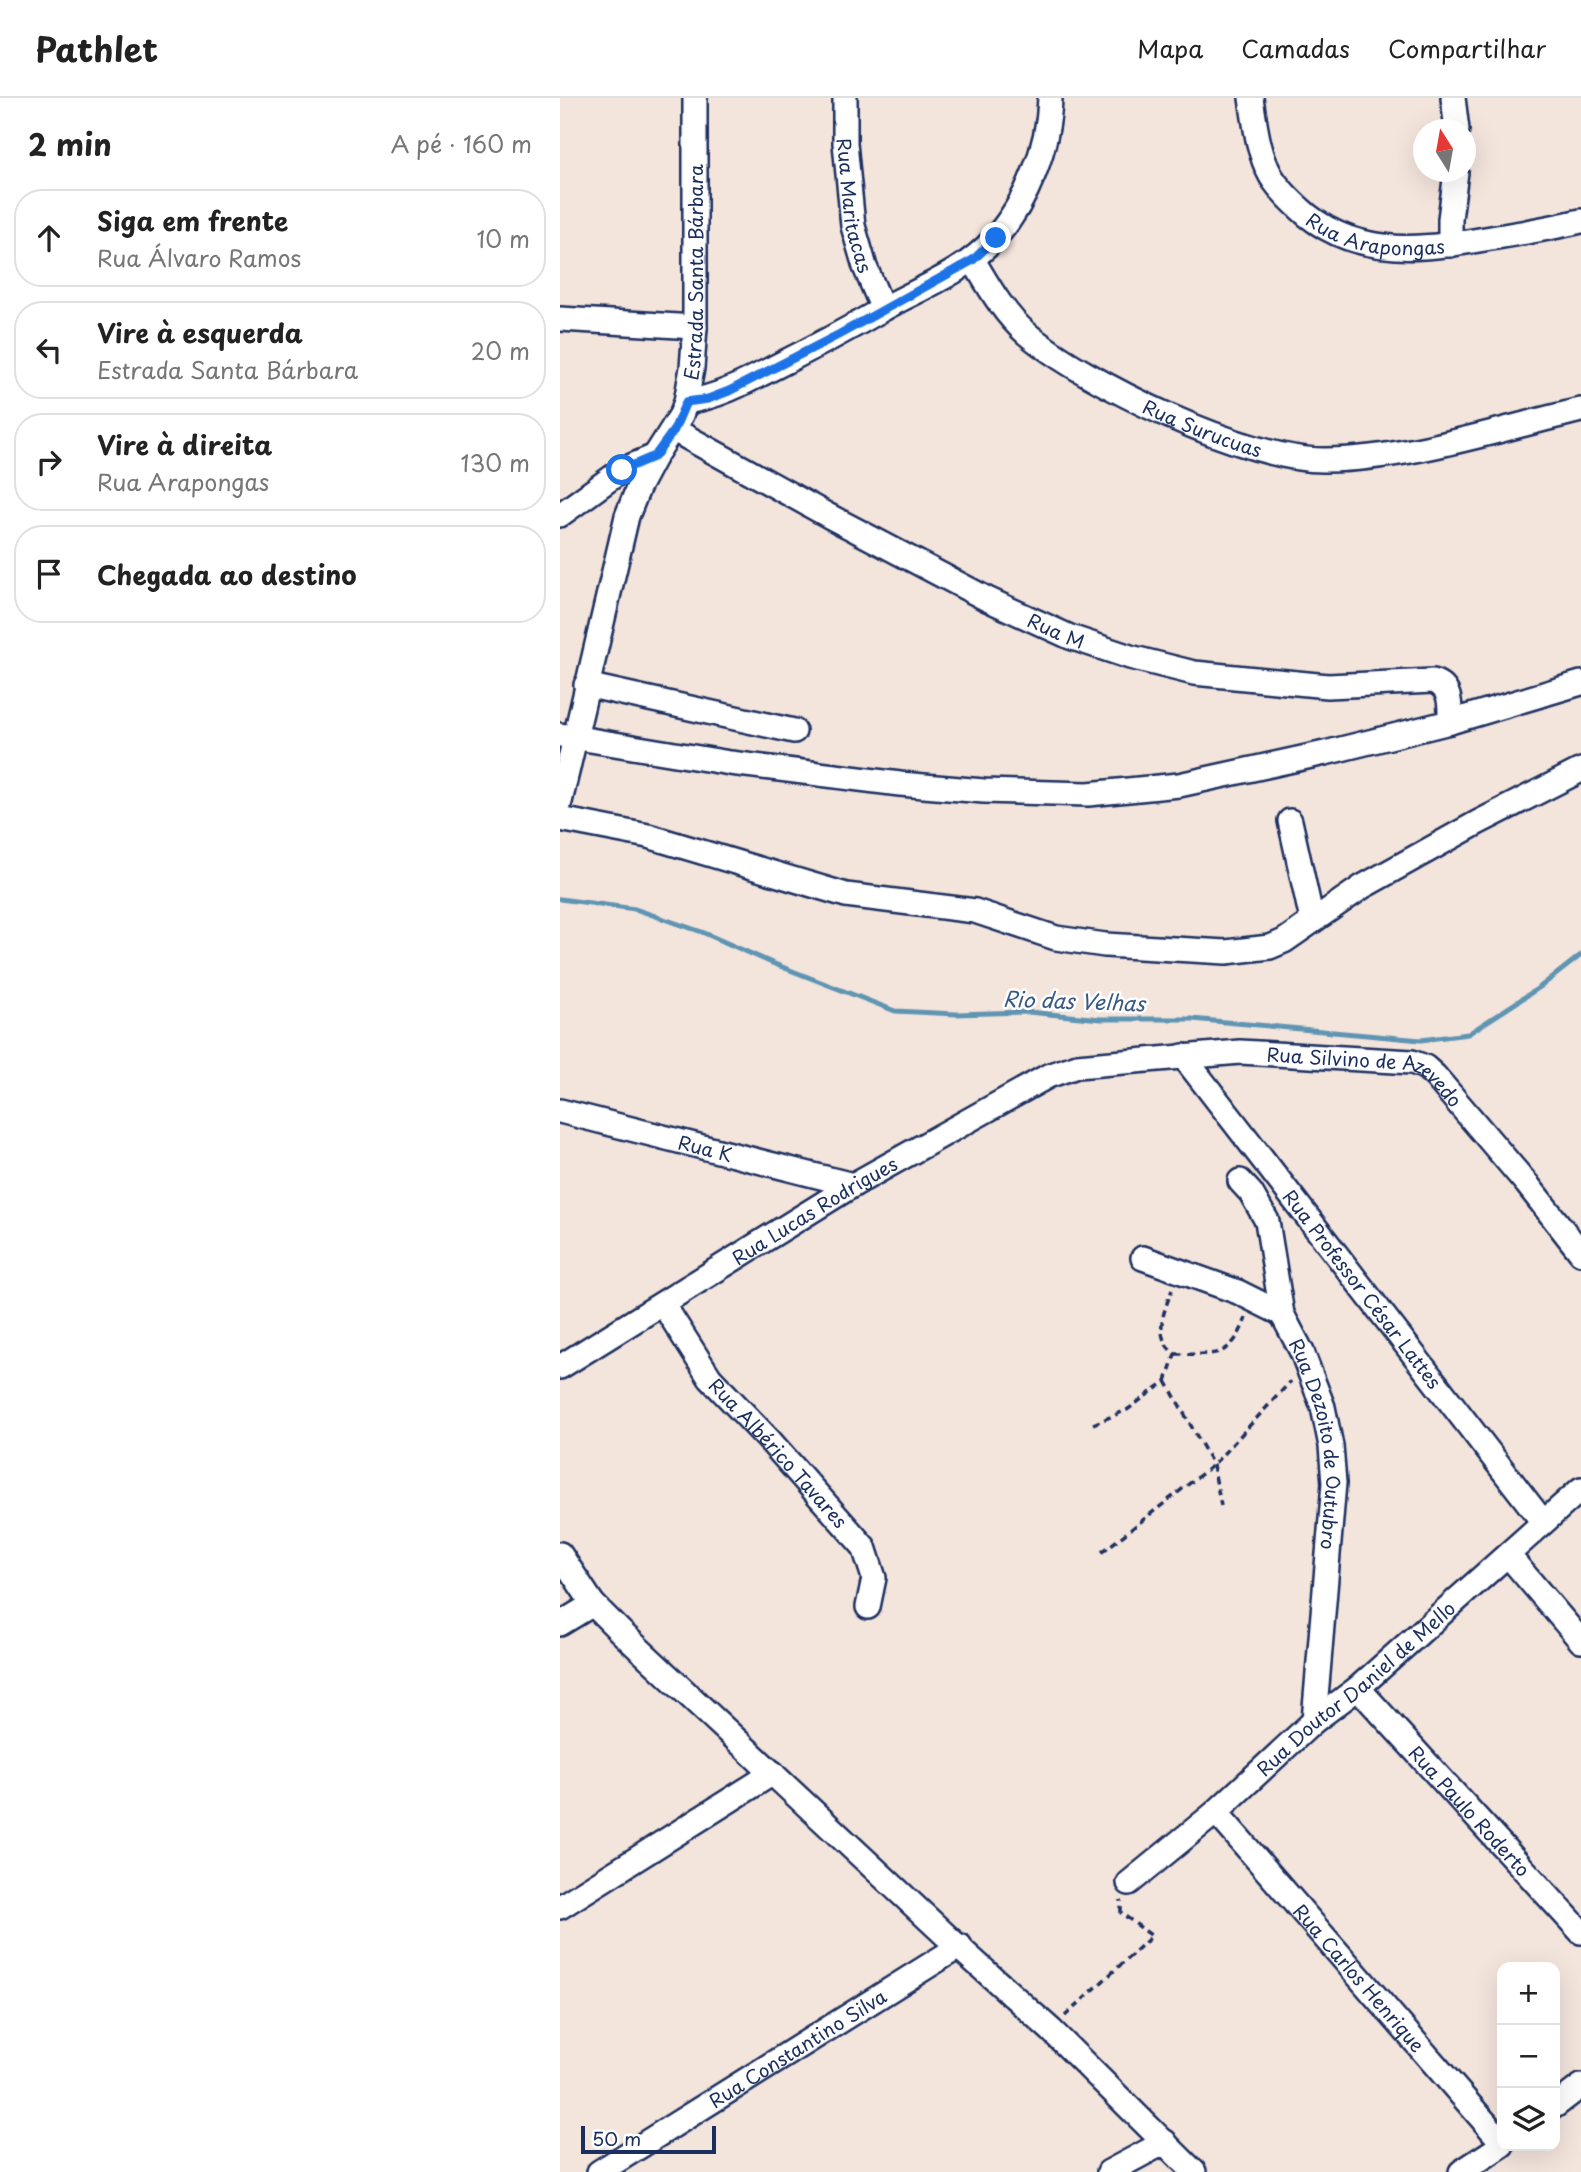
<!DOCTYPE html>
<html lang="pt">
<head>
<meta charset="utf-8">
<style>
	:root { --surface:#fff; --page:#f6f6f6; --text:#222; --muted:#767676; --line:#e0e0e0 }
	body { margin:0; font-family:"Playpen Sans",sans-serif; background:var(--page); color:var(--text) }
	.controls { position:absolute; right:21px; bottom:21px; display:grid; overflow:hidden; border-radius:14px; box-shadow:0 7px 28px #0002 }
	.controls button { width:63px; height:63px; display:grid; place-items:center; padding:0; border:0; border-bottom:2px solid var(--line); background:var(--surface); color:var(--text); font:35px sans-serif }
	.compass { position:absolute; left:853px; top:21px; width:63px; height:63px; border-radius:50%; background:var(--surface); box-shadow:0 7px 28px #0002; rotate:349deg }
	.scale { position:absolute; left:21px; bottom:18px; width:135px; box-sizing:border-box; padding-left:7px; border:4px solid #1b2f5e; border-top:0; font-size:19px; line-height:24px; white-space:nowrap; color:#1b2f5e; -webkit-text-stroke:5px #fff; paint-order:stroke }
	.stop { position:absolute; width:21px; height:21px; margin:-16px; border:5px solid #1a73e8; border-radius:50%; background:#fff }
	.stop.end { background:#1a73e8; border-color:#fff; box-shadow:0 2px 7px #0008 }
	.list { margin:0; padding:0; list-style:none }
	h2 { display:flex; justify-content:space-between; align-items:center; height:91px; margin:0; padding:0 28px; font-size:30px }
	h2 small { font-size:23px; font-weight:400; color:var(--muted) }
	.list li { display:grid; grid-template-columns:46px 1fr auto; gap:21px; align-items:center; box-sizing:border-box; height:98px; margin:0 14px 14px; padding:0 14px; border:2px solid var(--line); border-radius:28px }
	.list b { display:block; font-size:26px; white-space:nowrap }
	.list p { margin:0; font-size:23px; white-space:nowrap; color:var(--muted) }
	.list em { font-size:23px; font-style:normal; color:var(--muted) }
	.icon { flex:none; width:38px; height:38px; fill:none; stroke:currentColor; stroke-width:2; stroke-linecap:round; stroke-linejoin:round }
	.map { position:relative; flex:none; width:1021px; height:2074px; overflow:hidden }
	header { display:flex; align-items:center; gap:42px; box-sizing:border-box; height:98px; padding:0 35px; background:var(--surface); border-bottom:2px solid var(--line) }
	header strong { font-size:33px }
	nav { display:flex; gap:38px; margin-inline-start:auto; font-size:24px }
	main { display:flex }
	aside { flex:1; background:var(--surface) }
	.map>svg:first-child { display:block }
</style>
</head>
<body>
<header>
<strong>Pathlet</strong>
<nav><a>Mapa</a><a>Camadas</a><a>Compartilhar</a></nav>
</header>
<main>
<aside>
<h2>2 min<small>A pé · 160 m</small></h2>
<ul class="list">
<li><svg class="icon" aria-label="ahead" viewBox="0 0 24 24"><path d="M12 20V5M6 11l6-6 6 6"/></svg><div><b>Siga em frente</b><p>Rua Álvaro Ramos</p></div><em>10 m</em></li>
<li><svg class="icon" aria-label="left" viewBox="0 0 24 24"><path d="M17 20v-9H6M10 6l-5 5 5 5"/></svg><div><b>Vire à esquerda</b><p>Estrada Santa Bárbara</p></div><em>20 m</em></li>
<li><svg class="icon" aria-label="right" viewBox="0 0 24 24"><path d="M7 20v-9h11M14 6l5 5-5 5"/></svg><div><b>Vire à direita</b><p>Rua Arapongas</p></div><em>130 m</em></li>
<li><svg class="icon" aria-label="arrive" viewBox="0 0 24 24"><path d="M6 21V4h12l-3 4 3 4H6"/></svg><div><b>Chegada ao destino</b></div></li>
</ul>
</aside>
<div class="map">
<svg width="1021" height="2074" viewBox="0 0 1021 2074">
	<rect width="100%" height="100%" fill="#f3e4dc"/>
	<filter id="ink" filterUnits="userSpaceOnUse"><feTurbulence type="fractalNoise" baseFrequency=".0143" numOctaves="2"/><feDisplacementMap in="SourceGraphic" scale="14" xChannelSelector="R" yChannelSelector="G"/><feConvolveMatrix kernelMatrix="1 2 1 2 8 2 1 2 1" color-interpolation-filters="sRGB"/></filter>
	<g filter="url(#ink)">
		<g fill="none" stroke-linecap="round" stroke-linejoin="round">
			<polyline stroke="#5f95b3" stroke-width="5" points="0,801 75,811 142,834 212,865 335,913 396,916 468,914 541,921 632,921 861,942 908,936 980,889 1021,857"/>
			<g stroke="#1b2f5e" stroke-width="28">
				<g id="minor">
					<path id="s1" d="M285,0V45L293,128L305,169L323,211"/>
					<path id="s2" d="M691,0C695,25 698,55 711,78C720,93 733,105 747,117C802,161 867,151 931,140C962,135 991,130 1021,123"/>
					<polyline points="893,0 897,32"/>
					<polyline points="890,147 890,121 896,74"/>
					<path id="s3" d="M413,162C428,187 443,215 466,235C525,285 689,364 766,362C850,361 939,331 1021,312"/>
					<polyline points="0,221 135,229"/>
					<path d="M126,304C159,299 186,284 215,269C251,251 287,232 323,211C361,190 405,174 434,141C467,105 489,48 490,0"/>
					<path id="s4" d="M114,332L269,418L427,501L510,539L570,559L634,575L768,588L873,583C892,590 890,607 890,624"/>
					<polyline points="0,417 62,372 95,358"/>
					<polyline points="26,587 234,633"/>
					<polyline points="0,637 170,665 340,686 424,693 528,696 619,687 765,655 890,624 1021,585"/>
					<path id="s5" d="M0,704L67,418L79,388L95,358L121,317L126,304L132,270L135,229V0"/>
					<polyline points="0,721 88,738 286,797 415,813 496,840 545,847 666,854 710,849 724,843 802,789 917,725 1021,672"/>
					<polyline points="730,723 752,822"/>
					<path id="s6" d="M623,958L983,1424"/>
					<path id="s7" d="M0,1013L293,1087"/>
					<path id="s8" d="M680,1083L691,1095L707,1123L722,1216L742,1254L763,1309L771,1348L774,1385L754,1623"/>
					<polyline points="583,1160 678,1194 722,1216"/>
					<path id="s9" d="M103,1206L150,1280L211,1344L304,1449L314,1480L308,1509"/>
					<path id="s10" d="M0,1269L293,1087L488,978L517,968L680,954L852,964L865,969L875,978L967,1086L1021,1155"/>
					<polyline points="0,1456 33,1506 61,1534 394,1845 491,1932 634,2074"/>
					<polyline points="948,1457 1021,1543"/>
					<polyline points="0,1526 33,1506"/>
					<path id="s11" d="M798,1590L1021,1834"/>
					<path id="s12" d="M656,1714L942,2044"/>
					<path id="s13" d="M569,1785L656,1714L754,1623L798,1590L1021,1391"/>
					<polyline points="0,1809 213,1675"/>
					<polyline points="995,2008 1021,1988"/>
					<path id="s14" d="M39,2074L400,1848"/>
					<polyline points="549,2074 605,2044"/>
					<polyline points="901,2074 942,2047"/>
				</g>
			</g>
			<g stroke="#1b2f5e" stroke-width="3.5" stroke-dasharray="7 5" stroke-linecap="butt">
				<path d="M615,1256C656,1256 670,1262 686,1220"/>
				<polyline points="606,1283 653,1367 661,1408"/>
				<path d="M533,1326L567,1312L606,1283L615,1256C593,1239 603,1215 612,1192"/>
				<polyline points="542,1454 653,1367 731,1283"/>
				<polyline points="505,1918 592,1838 561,1815 561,1802"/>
			</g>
			<use href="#minor" stroke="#fff" stroke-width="23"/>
		</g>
	</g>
	<g fill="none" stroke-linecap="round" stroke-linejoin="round" filter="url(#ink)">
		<polyline stroke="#1a73e8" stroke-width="9" points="62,372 95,358 114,332 126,304 148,301 169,293 280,236 413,162 436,140"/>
	</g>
	<g text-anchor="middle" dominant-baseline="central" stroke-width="5" stroke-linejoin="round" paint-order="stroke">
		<g font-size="19" fill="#1b2f5e" stroke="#fff">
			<text stroke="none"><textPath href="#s1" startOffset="108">Rua Maritacas</textPath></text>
			<text stroke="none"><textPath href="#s2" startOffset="208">Rua Arapongas</textPath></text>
			<text stroke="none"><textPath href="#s5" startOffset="553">Estrada Santa Bárbara</textPath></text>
			<text stroke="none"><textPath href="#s3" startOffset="292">Rua Surucuas</textPath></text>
			<text stroke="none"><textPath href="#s4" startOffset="432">Rua M</textPath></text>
			<text stroke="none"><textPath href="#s10" startOffset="894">Rua Silvino de Azevedo</textPath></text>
			<text stroke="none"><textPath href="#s7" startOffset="150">Rua K</textPath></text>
			<text stroke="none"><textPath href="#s10" startOffset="299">Rua Lucas Rodrigues</textPath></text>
			<text stroke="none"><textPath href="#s6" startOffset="294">Rua Professor César Lattes</textPath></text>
			<text stroke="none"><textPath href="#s8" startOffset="280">Rua Dezoito de Outubro</textPath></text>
			<text stroke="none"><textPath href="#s9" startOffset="189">Rua Albérico Tavares</textPath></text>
			<text stroke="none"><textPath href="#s13" startOffset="299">Rua Doutor Daniel de Mello</textPath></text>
			<text stroke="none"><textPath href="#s11" startOffset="166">Rua Paulo Roderto</textPath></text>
			<text stroke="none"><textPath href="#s12" startOffset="219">Rua Carlos Henrique</textPath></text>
			<text stroke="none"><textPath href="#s14" startOffset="234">Rua Constantino Silva</textPath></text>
		</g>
		<g font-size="21" font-style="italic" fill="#385a82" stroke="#fff">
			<text transform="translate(514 902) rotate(2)">Rio das Velhas</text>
		</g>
	</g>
</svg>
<div class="controls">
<button>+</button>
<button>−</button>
<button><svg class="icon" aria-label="layers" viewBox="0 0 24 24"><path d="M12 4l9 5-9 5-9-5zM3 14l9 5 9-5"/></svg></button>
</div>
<svg class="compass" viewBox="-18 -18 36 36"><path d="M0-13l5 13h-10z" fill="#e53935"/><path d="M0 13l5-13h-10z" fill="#767676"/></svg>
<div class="scale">50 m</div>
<div class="stop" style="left:62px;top:372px"></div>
<div class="stop end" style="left:436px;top:140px"></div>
</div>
</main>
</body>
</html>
